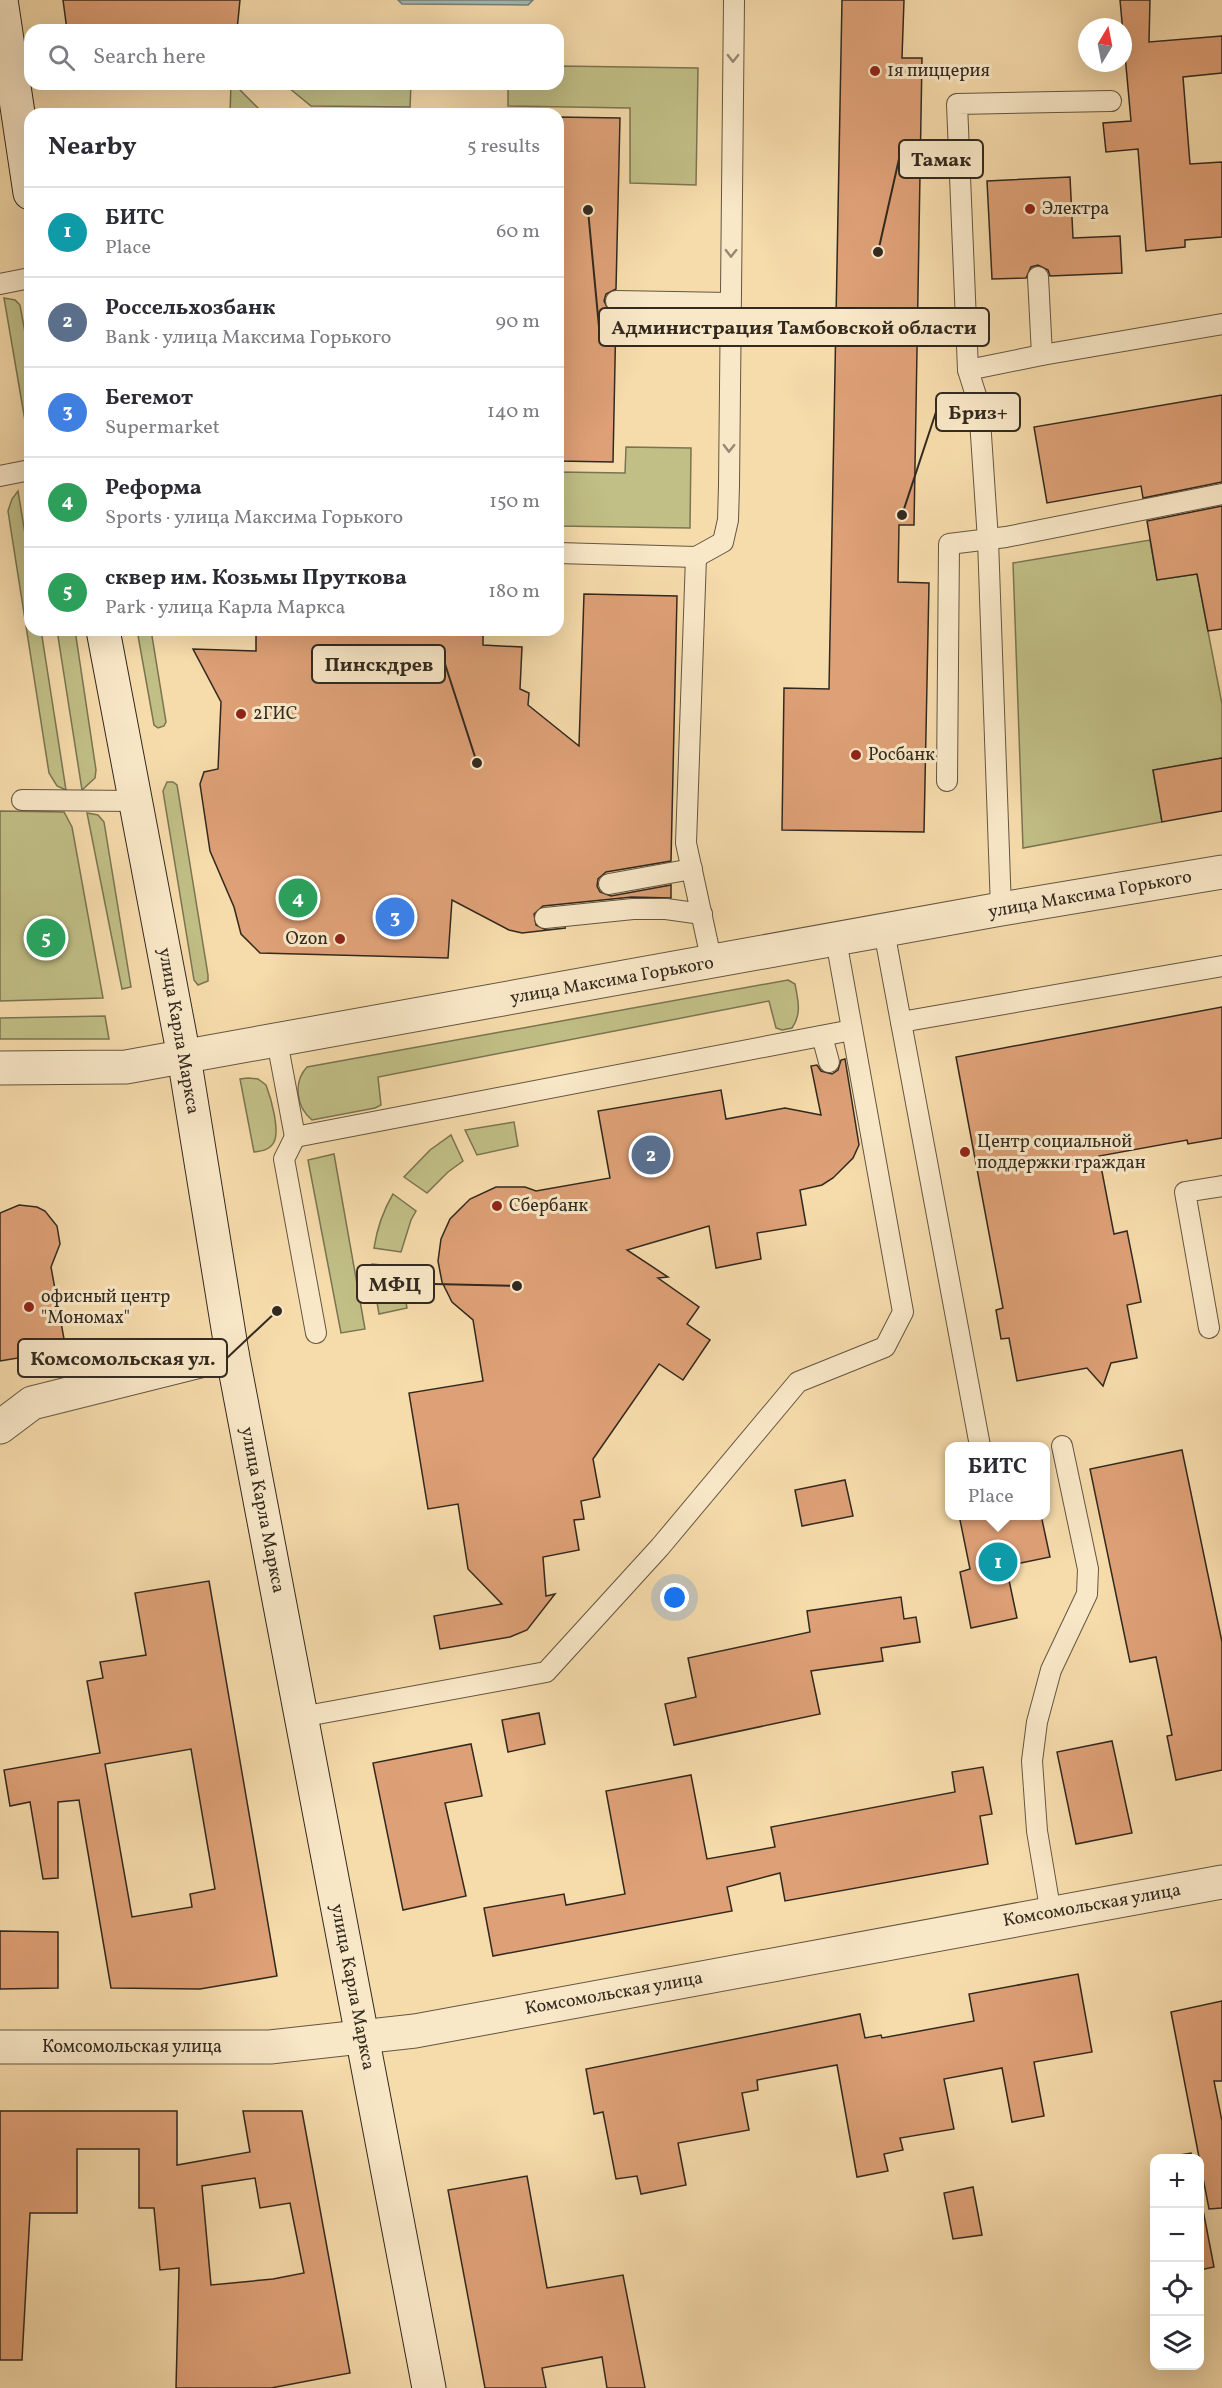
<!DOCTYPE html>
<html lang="en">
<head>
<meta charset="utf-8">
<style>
	:root { --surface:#fff; --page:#f2f2f3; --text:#2b2b33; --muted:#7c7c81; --line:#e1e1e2; --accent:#0f766e }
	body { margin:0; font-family:Vollkorn,serif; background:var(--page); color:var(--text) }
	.controls { position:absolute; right:18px; bottom:18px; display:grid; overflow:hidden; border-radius:12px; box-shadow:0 6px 24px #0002 }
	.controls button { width:54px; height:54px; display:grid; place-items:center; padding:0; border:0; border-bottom:2px solid var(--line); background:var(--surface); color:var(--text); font:30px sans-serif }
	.compass { position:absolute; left:1078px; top:18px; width:54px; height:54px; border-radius:50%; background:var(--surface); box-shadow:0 6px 24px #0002; rotate:10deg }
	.you { position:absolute; left:675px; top:1598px; width:21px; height:21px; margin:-15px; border:4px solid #fff; border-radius:50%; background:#1a73e8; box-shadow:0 0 0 9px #1a73e833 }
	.badge { display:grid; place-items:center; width:39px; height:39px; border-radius:50%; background:var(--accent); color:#fff; font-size:20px; font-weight:700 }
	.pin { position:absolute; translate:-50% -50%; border:3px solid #fff; box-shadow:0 2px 6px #0006 }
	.popup { position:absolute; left:945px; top:1442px; width:105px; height:78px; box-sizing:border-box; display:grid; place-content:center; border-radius:12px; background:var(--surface); filter:drop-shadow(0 2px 4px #0005); font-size:20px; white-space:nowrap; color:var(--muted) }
	.popup b { font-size:22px; color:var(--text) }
	.popup::after { content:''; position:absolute; left:50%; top:100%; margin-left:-12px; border:12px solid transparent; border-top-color:var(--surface) }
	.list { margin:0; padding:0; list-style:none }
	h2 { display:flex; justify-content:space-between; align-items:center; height:78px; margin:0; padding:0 24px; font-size:26px }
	h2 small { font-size:20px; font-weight:400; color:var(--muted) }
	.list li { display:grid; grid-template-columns:39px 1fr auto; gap:18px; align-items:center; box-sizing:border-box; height:90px; padding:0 24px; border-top:2px solid var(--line) }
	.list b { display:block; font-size:22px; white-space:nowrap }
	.list p { margin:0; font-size:20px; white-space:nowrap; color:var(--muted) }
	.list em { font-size:20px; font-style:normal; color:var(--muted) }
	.icon { flex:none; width:33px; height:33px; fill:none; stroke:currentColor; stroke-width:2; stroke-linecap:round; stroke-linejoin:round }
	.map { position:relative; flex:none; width:1222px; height:2388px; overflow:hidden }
	.search { position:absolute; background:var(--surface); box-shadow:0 6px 24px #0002; left:24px; top:24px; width:540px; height:66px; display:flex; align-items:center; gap:15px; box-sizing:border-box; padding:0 21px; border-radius:18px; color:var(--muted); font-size:22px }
	.panel { position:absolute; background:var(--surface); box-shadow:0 6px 24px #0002; left:24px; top:108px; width:540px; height:528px; border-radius:18px }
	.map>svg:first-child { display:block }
</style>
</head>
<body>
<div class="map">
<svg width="1222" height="2388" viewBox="0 0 1222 2388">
	<rect width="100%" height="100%" fill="#f6dbab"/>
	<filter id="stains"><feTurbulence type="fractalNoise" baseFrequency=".00333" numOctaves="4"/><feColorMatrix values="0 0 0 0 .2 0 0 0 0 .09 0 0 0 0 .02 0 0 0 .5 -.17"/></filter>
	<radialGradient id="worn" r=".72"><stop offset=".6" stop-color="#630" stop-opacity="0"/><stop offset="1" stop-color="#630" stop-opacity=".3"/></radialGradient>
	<g fill="#c1bf86" stroke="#7a7452" stroke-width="1.5">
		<polygon points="558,66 698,68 696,185 630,183 630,108 508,106 508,84 558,84"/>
		<polygon points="231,84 234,84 264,114 230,114"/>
		<polygon points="289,84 411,84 410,107 311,106 289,88"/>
		<polygon points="4,298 15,300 20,305 30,360 30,450"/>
		<polygon points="626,447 691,448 690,528 558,526 558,472 625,473"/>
		<polygon points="18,491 30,564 30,630 41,630 66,790 57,786 49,773 8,511 12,499"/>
		<polygon points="1150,540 1157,580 1197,574 1222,704 1222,758 1153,770 1162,822 1023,848 1013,563"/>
		<polygon points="57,630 75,630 96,770 95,778 82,790"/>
		<polygon points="137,630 151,630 166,722 164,726 158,728 154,725"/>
		<polygon points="167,782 173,782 177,785 208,975 208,981 198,985 194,980 163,791"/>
		<polygon points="0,811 64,812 72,827 103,998 0,1001"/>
		<polygon points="87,813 98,815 104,822 131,987 122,989"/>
		<path d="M788,980L795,984C798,1000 802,1014 792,1028L782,1030L776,1028L769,1001L378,1077L381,1105L375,1108L312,1120C296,1107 293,1082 307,1067Z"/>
		<polygon points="105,1016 109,1039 0,1039 0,1018"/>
		<path d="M248,1078L258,1079L266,1085C271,1098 280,1130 274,1142C270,1150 262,1151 254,1152L240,1079Z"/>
		<polygon points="514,1122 518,1146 477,1155 465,1130"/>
		<polygon points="451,1135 463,1161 448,1172 427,1193 404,1177 430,1150"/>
		<polygon points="334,1154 365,1329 341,1333 308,1160"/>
		<path d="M393,1194L416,1211L411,1220L401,1252L374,1248C377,1228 383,1211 393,1194Z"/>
		<polygon points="372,1264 400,1267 407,1308 379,1314 372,1273"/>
	</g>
	<polygon fill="#a1b9b4" stroke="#757f78" stroke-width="1.5" points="398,0 533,0 528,5 402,4"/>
	<g fill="#dea076" stroke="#32291f" stroke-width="1.5" fill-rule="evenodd">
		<polygon points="63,0 240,0 237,30 67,30"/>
		<polygon points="842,0 904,0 902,58 922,58 914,525 899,525 898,582 929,583 924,832 782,830 784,688 829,689"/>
		<polygon points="1120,0 1150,0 1149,42 1222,36 1222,73 1183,77 1190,164 1222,162 1222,237 1185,240 1185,247 1146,251 1138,149 1106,152 1103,123 1131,121"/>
		<polygon points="558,117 620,118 616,289 606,294 604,301 609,311 616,313 613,462 558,461"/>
		<polygon points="1070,177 1073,238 1120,236 1122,273 1050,276 1048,270 1038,265 1031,267 1026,278 992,279 987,181"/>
		<polygon points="1222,395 1222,482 1143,498 1141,486 1047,503 1034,427"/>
		<polygon points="1222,506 1222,629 1208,631 1197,574 1157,580 1147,521"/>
		<polygon points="584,594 677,596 671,861 606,872 598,879 597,886 600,892 611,896 671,885 671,898 632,897 543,906 534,914 536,925 546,930 566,928 522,933 509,930 452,900 448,958 260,953 241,934 234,907 210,851 200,784 204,772 218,769 221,702 193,649 256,651 256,630 483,630 483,645 522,647 520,689 529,693 528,705 579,746"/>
		<polygon points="1222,758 1222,811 1162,822 1153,770"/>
		<polygon points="1222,1007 1222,1138 1188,1144 1187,1140 1099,1156 1114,1234 1127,1231 1137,1281 1141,1302 1127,1305 1137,1358 1111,1363 1103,1386 1087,1368 1017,1381 1009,1338 1001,1339 996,1310 1003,1308 956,1057"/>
		<polygon points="845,1059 859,1145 853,1158 833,1178 822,1185 800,1190 806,1225 757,1233 761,1259 716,1268 709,1226 627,1250 668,1277 658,1278 699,1307 687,1324 710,1340 683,1380 659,1364 593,1459 600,1497 581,1501 584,1519 574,1520 579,1550 543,1557 546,1596 555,1594 527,1630 510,1637 440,1649 434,1616 502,1604 468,1569 458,1504 428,1509 409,1393 483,1381 473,1320 452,1302 442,1282 438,1261 441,1239 450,1219 470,1199 496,1187 525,1187 536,1191 610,1178 598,1111 721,1090 726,1119 785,1108 821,1115 811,1066 817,1065 821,1071 832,1074 838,1070 841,1060"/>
		<polygon points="19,1205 37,1207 45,1211 57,1226 60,1244 51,1267 66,1350 0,1361 0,1213"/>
		<polygon points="1182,1450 1222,1642 1222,1770 1176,1780 1167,1736 1172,1735 1156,1657 1130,1662 1090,1469"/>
		<polygon points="845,1480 853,1516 802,1526 795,1490"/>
		<polygon points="959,1515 1041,1515 1050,1557 1006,1566 1017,1618 971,1628 960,1572 970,1569"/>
		<path d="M209,1581L277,1976L200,1989L111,1988L79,1800L58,1802V1878L43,1879L30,1802L10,1806L4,1770L100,1753L87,1681L103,1678L100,1662L146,1655L135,1593ZM191,1749L215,1889L190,1894L192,1907L132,1917L105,1764Z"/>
		<polygon points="901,1597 904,1619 916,1617 920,1642 881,1648 883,1661 811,1671 820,1714 674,1745 665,1704 696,1697 688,1658 810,1632 807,1611"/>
		<polygon points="539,1713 545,1744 508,1752 502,1720"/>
		<polygon points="1112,1741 1132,1833 1076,1844 1057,1752"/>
		<polygon points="471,1744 482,1796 445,1803 466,1896 403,1910 373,1763"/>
		<polygon points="983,1767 992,1814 980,1816 988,1864 785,1901 780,1873 727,1887 732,1911 493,1956 484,1908 564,1894 566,1905 625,1894 606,1791 691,1775 707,1859 775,1847 771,1827 955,1792 952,1772"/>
		<polygon points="0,1931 58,1932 58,1988 0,1989"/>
		<polygon points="1078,1974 1092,2052 1034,2062 1044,2116 1012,2122 1002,2068 944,2079 954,2129 900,2138 903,2150 884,2154 888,2171 857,2177 837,2065 757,2080 758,2090 742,2093 749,2130 678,2143 686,2185 641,2194 637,2176 616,2179 603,2112 594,2114 586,2069 860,2014 865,2038 881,2035 882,2038 974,2021 969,1994"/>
		<polygon points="1222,2001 1222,2081 1214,2081 1222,2121 1222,2208 1209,2209 1171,2012"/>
		<path d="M0,2111H177V2165L250,2152L243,2111H302L350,2373L271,2388H176L179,2268L160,2270L154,2208H139V2149H77V2213H30L22,2360H0ZM255,2178L260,2208L290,2203L304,2273L273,2279L211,2285L202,2186Z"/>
		<polygon points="1191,2153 1193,2158 1162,2158"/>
		<polygon points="527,2176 547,2288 623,2275 645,2388 607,2388 602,2357 542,2368 546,2388 485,2388 448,2190"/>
		<polygon points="973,2187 982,2235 953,2239 944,2193"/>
		<polygon points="1200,2194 1214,2267 1200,2270"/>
	</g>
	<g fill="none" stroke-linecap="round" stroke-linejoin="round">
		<g stroke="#635642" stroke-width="22">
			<g id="service">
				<polyline points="1038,277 1042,355"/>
				<polyline points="0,284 30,278"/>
				<polyline points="616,301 730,303"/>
				<polyline points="968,370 1042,355 1222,324"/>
				<polyline points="0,476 30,470"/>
				<polyline points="558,553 696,557 723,542 728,520 729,486 734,0"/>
				<polyline points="696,557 686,843 712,963"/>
				<polyline points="947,781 949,544 1006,537 1222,494"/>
				<polyline points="22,800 135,801"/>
				<polyline points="609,884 692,869"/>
				<polyline points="1001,909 988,540 979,405 968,370 957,104 1111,101"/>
				<polyline points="545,918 633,909 666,909 702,914"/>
				<polyline points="884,931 980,1446"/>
				<polyline points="901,1022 1222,966"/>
				<polyline points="822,1036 829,1062"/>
				<polyline points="277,1041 295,1137 852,1030"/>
				<polyline points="295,1137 284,1159 316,1333"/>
				<polyline points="1209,1328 1185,1192 1222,1186"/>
				<polyline points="301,1717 546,1672 660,1547 798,1382 885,1347 903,1312 836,940"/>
				<polyline points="1051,1914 1037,1831 1032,1761 1037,1722 1051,1670 1087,1594 1088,1569 1062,1446"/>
			</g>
		</g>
		<g stroke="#635642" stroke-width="35">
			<g id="minor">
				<polyline points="0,1068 126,1067 1001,909 1222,872"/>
				<polyline points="0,1427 32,1403 232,1353"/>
				<polyline points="0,2047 270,2047 415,2031 1222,1882"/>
			</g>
		</g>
		<g stroke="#32291f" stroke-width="35">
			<g id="secondary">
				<polyline points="1,0 30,193"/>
				<polyline points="103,630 184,1057 232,1353 429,2388"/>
			</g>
		</g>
		<use href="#service" stroke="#f9e8c8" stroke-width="20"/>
		<use href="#minor" stroke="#f9e8c8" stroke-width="33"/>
		<use href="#secondary" stroke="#f9e8c8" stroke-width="33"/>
	</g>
	<defs><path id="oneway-chevron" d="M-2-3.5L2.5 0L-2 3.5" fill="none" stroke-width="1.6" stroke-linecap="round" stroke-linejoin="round" transform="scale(1.5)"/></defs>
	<g stroke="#968874">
		<use href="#oneway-chevron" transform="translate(733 58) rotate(91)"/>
		<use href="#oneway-chevron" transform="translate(731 253) rotate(91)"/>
		<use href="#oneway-chevron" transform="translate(729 448) rotate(91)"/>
	</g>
	<g fill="#8f2418" stroke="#f9e8c8" stroke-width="2">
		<circle cx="875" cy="71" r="6"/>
		<circle cx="1030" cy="209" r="6"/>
		<circle cx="241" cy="714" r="6"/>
		<circle cx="856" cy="755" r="6"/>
		<circle cx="340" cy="939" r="6"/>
		<circle cx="965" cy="1152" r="6"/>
		<circle cx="497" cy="1206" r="6"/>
		<circle cx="29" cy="1307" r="6"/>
	</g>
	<g text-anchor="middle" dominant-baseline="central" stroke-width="6" stroke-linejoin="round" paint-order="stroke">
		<g font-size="18" fill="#32291f" stroke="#f9e8c8" text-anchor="start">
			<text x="887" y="71">1я пиццерия</text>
			<text x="1042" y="209">Электра</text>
			<text x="253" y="714">2ГИС</text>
			<text x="868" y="755">Росбанк</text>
			<text x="328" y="939" text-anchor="end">Ozon</text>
			<text x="977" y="1142">Центр социальной<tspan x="977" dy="21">поддержки граждан</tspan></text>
			<text x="509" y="1206">Сбербанк</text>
			<text x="41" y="1297">офисный центр<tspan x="41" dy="21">"Мономах"</tspan></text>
		</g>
		<g font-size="18" fill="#32291f" stroke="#f9e8c8">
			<text transform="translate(1090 895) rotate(-10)">улица Максима Горького</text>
			<text transform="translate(612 981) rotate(-10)">улица Максима Горького</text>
			<text transform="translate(178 1031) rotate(80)">улица Карла Маркса</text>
			<text transform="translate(262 1510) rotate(79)">улица Карла Маркса</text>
			<text transform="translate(1092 1906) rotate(-10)">Комсомольская улица</text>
			<text transform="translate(352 1987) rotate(79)">улица Карла Маркса</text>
			<text transform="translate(614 1994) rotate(-10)">Комсомольская улица</text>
			<text x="132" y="2047">Комсомольская улица</text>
		</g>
	</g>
	<path fill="none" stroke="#32291f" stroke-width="2" d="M878 252L899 159M588 210L599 327M902 515L936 412M477 763L445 664M517 1286L434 1284M277 1311L227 1358"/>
	<g fill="#32291f" stroke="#f9e8c8" stroke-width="2">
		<circle cx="878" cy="252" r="6"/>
		<circle cx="588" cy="210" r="6"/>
		<circle cx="902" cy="515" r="6"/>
		<circle cx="477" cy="763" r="6"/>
		<circle cx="517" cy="1286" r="6"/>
		<circle cx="277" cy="1311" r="6"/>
	</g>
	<g fill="#f9e8c8" stroke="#32291f" stroke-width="2">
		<rect x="899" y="140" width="84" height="38" rx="6"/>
		<rect x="599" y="308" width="390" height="38" rx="6"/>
		<rect x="936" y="393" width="84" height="38" rx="6"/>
		<rect x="312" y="645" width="133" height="38" rx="6"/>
		<rect x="357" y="1265" width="77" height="38" rx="6"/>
		<rect x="18" y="1339" width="209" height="38" rx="6"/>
	</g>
	<g font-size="20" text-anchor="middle" font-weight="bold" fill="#32291f">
		<text x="941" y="166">Тамак</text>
		<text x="794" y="334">Администрация Тамбовской области</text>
		<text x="978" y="419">Бриз+</text>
		<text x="379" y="671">Пинскдрев</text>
		<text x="395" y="1291">МФЦ</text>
		<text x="123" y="1365">Комсомольская ул.</text>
	</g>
	<rect width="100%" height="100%" filter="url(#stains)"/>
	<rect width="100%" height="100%" fill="url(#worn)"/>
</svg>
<div class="controls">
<button>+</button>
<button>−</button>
<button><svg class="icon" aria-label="locate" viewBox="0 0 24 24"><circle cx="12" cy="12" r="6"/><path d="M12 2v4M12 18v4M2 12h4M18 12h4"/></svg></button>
<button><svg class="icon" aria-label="layers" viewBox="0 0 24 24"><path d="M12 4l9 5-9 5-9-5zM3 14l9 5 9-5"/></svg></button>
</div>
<svg class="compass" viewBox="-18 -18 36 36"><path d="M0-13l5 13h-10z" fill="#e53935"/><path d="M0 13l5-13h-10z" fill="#7c7c81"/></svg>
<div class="you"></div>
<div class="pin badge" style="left:998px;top:1562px;background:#0f9aa8">1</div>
<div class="popup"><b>БИТС</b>Place</div>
<div class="pin badge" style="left:651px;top:1155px;background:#5c6f8a">2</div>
<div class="pin badge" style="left:395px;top:917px;background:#3f7fe0">3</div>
<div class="pin badge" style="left:298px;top:898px;background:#2e9e5b">4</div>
<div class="pin badge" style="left:46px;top:938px;background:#2e9e5b">5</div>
<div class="search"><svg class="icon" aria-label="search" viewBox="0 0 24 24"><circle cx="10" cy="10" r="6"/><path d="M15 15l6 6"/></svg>Search here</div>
<section class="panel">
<h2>Nearby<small>5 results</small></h2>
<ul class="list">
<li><span class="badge" style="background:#0f9aa8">1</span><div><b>БИТС</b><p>Place</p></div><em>60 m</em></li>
<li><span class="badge" style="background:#5c6f8a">2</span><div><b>Россельхозбанк</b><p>Bank · улица Максима Горького</p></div><em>90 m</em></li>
<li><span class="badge" style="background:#3f7fe0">3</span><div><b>Бегемот</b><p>Supermarket</p></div><em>140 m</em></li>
<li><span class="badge" style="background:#2e9e5b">4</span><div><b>Реформа</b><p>Sports · улица Максима Горького</p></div><em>150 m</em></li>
<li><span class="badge" style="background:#2e9e5b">5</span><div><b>сквер им. Козьмы Пруткова</b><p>Park · улица Карла Маркса</p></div><em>180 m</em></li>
</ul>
</section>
</div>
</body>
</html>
